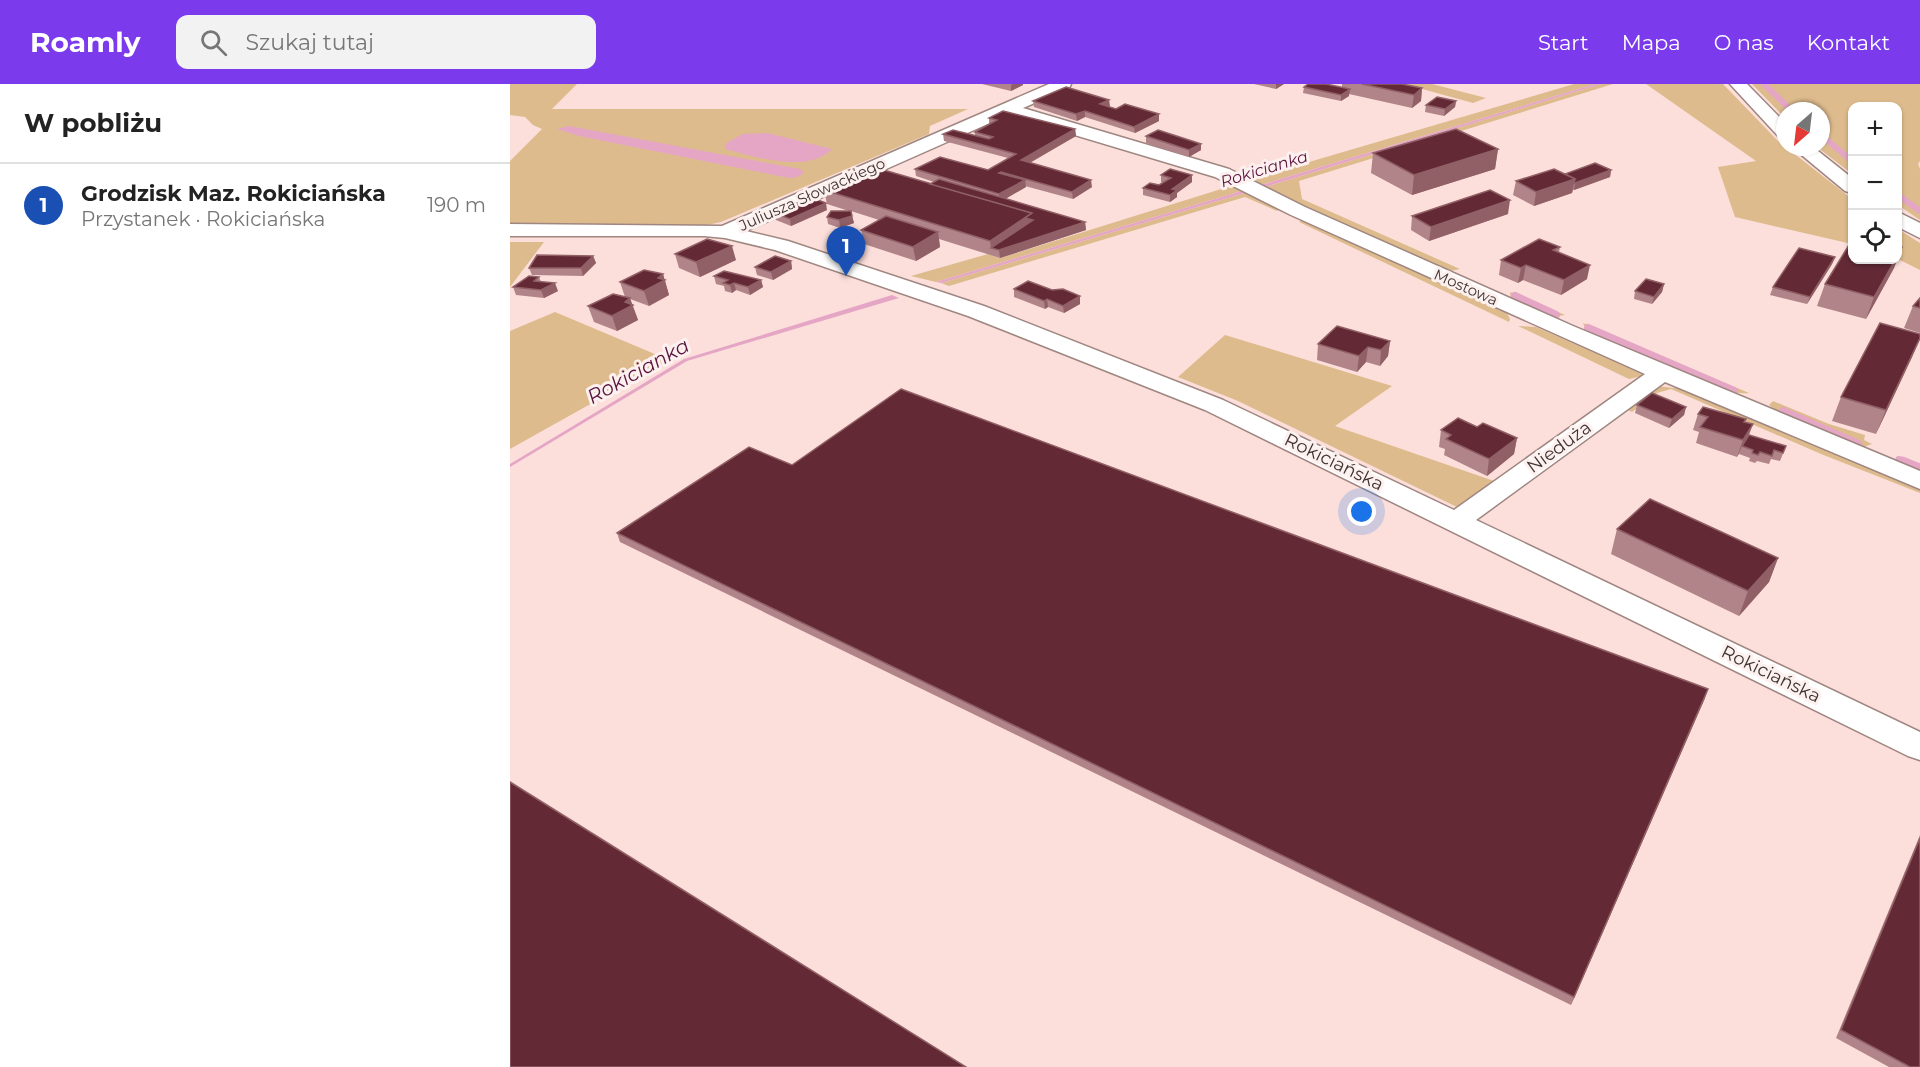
<!DOCTYPE html>
<html lang="pl">
<head>
<meta charset="utf-8">
<style>
	:root { --surface:#fff; --page:#f2f2f2; --text:#222; --muted:#767676; --line:#e0e0e0; --accent:#7c3aed }
	body { margin:0; font-family:Montserrat,sans-serif; background:var(--page); color:var(--text) }
	.controls { position:absolute; right:18px; top:18px; display:grid; overflow:hidden; border-radius:12px; box-shadow:0 2px 4px #0004 }
	.controls button { width:54px; height:54px; display:grid; place-items:center; padding:0; border:0; border-bottom:2px solid var(--line); background:var(--surface); color:var(--text); font:30px sans-serif }
	.compass { position:absolute; left:1266px; top:18px; width:54px; height:54px; border-radius:50%; background:var(--surface); box-shadow:0 2px 4px #0004; rotate:208deg }
	.you { position:absolute; left:852px; top:428px; width:21px; height:21px; margin:-15px; border:4px solid #fff; border-radius:50%; background:#1a73e8; box-shadow:0 0 0 9px #1a73e833 }
	.badge { display:grid; place-items:center; width:39px; height:39px; border-radius:50%; background:var(--accent); color:#fff; font-size:20px; font-weight:700 }
	.pin { position:absolute; translate:-50% -50px; filter:drop-shadow(0 2px 3px #0008) }
	.pin::after { content:''; position:absolute; top:32px; width:21px; height:18px; background:inherit; clip-path:polygon(0 0,100% 0,50% 100%) }
	.list { margin:0; padding:0; list-style:none }
	h2 { display:flex; justify-content:space-between; align-items:center; height:78px; margin:0; padding:0 24px; font-size:26px }
	h2 small { font-size:20px; font-weight:400; color:var(--muted) }
	.list li { display:grid; grid-template-columns:39px 1fr auto; gap:18px; align-items:center; box-sizing:border-box; height:84px; padding:0 24px; border-top:2px solid var(--line) }
	.list b { display:block; font-size:22px; white-space:nowrap }
	.list p { margin:0; font-size:20px; white-space:nowrap; color:var(--muted) }
	.list em { font-size:20px; font-style:normal; color:var(--muted) }
	.icon { flex:none; width:33px; height:33px; fill:none; stroke:currentColor; stroke-width:2; stroke-linecap:round; stroke-linejoin:round }
	.map { position:relative; flex:none; width:1410px; height:983px; overflow:hidden }
	header { display:flex; align-items:center; gap:36px; box-sizing:border-box; height:84px; padding:0 30px; background:var(--accent); color:#fff }
	header strong { font-size:28px }
	nav { display:flex; gap:33px; margin-inline-start:auto; font-size:21px }
	.search { width:420px; height:54px; background:var(--page); display:flex; align-items:center; gap:15px; box-sizing:border-box; padding:0 21px; border-radius:12px; color:var(--muted); font-size:22px }
	main { display:flex }
	aside { flex:1; background:var(--surface) }
	.map>svg:first-child { display:block }
</style>
</head>
<body>
<header>
<strong>Roamly</strong>
<div class="search"><svg class="icon" aria-label="search" viewBox="0 0 24 24"><circle cx="10" cy="10" r="6"/><path d="M15 15l6 6"/></svg>Szukaj tutaj</div>
<nav><a>Start</a><a>Mapa</a><a>O nas</a><a>Kontakt</a></nav>
</header>
<main>
<aside>
<h2>W pobliżu<small></small></h2>
<ul class="list">
<li><span class="badge" style="background:#1a4fb4">1</span><div><b>Grodzisk Maz. Rokiciańska</b><p>Przystanek · Rokiciańska</p></div><em>190 m</em></li>
</ul>
</aside>
<div class="map">
<svg width="1410" height="983" viewBox="0 0 1410 983">
	<rect width="100%" height="100%" fill="#fcdfda"/>
	<g fill="#ddbb8d">
		<polygon points="0,0 67,0 42,25 458,25 420,42 419,50 211,138 197,141 0,141 0,77 32,45 23,41 15,33 0,31"/>
		<polygon points="894,0 922,0 976,14 963,19"/>
		<polygon points="1064,0 1085,0 748,102 699,80 745,94"/>
		<polygon points="1091,0 1103,0 789,97 792,115 950,185 936,188 752,104"/>
		<polygon points="1136,0 1213,0 1268,57 1342,115 1342,160 1225,133 1208,83 1246,77"/>
		<polygon points="1242,0 1410,0 1410,77 1408,80 1410,85 1410,136 1388,121 1388,22 1342,22 1342,90 1307,63 1311,63 1311,27 1275,27 1275,34"/>
		<polygon points="724,101 735,106 426,198 401,192 478,170 490,174"/>
		<polygon points="738,108 769,125 767,127 735,113 439,202 431,199"/>
		<polygon points="794,136 997,229 1000,235 999,238 789,138"/>
		<polygon points="1388,145 1410,159 1410,186 1388,175"/>
		<polygon points="0,158 34,158 0,203"/>
		<polygon points="1000,208 1055,231 1041,233 1001,215"/>
		<polygon points="45,228 159,276 0,365 0,247"/>
		<path d="M1073,239L1239,309C1203,313 1113,264 1077,248Z"/>
		<polygon points="1008,242 1026,243 1130,288 1132,292 1119,295"/>
		<polygon points="715,251 882,302 825,342 987,398 949,424 728,317 668,293"/>
		<polygon points="1147,302 1172,305 1410,406 1410,409 1311,370 1161,305 1147,309 1122,328 1114,324"/>
		<polygon points="1263,317 1319,340 1355,351 1354,356 1362,360 1351,364 1271,331 1259,321"/>
	</g>
	<g fill="#e5a6c5">
		<polygon points="1085,0 1091,0 752,104 748,102"/>
		<polygon points="59,42 290,85 293,87 292,91 284,94 274,93 69,52 47,45"/>
		<path d="M257,49L322,65C298,90 245,73 215,65V60L233,50Z"/>
		<polygon points="735,106 738,108 431,199 426,198"/>
		<polygon points="382,211 389,214 177,277 0,383 0,380 174,275"/>
	</g>
	<g fill="none" stroke-linecap="round" stroke-linejoin="round">
		<g stroke="#e5a6c5" stroke-width="6">
			<polyline points="1254,0 1282,27"/>
			<polyline points="1311,51 1342,77"/>
			<polyline points="1388,111 1410,127"/>
		</g>
		<g stroke="#e5a6c5" stroke-width="8">
			<polyline points="1005,212 1046,231"/>
			<polyline points="1078,244 1224,307"/>
			<polyline points="1273,327 1348,360"/>
			<polyline points="1389,376 1396,378"/>
		</g>
		<polyline stroke="#e5a6c5" stroke-width="9" points="1392,377 1410,384"/>
		<g stroke="#9f8681" stroke-width="3">
			<g id="minor">
				<path d="M539,0H561L559,4L513,24L719,85L795,123L1063,242L1410,387V405L1155,298L966,436L1410,648V676L1398,672L695,326L458,232L265,166L215,154L194,152H0V140L212,142ZM498,31L705,93L781,131L1135,290L944,426L713,316L474,222L278,157L236,147Z"/>
				<polygon points="1220,0 1237,0 1275,39 1275,54 1269,53"/>
				<polygon points="1282,63 1303,63 1342,94 1342,109 1335,107"/>
				<polygon points="1388,128 1410,139 1410,154 1388,143"/>
			</g>
		</g>
		<use href="#minor" fill="#fff" fill-rule="evenodd"/>
	</g>
	<g fill="#b08488">
		<polygon points="472,0 513,0 513,1 501,7"/>
		<polygon points="744,0 774,0 766,5"/>
		<polygon points="832,0 892,0 912,4 911,17 902,24 839,10 839,12 831,17 793,9 794,3 832,3"/>
		<polygon points="523,17 600,22 599,23 606,25 649,30 649,37 625,49 575,33 567,37 524,23"/>
		<polygon points="946,17 945,23 934,32 915,28 916,21"/>
		<polygon points="479,34 565,45 566,52 520,79 582,103 563,115 515,102 516,103 495,115 575,138 576,146 490,174 429,155 430,163 406,177 354,160 351,146 369,136 341,127 344,139 330,144 318,140 317,133 339,127 317,120 314,106 420,100 424,98 406,92 405,85 478,86 498,74 434,57 433,50 465,51 465,48 479,40"/>
		<polygon points="636,52 691,60 691,66 679,73 636,59"/>
		<polygon points="988,65 985,85 902,111 861,89 863,69"/>
		<polygon points="1101,86 1100,93 1064,106 1063,106 1062,109 1024,122 1003,111 1006,97 1055,90"/>
		<polygon points="651,91 682,91 682,98 667,109 667,113 660,118 633,111 633,104 649,101 654,99 651,98"/>
		<polygon points="317,126 281,142 266,136 264,129"/>
		<polygon points="998,130 919,157 901,146 902,132"/>
		<polygon points="1050,163 1049,168 1077,195 1051,211 1013,196 1008,199 989,191 991,176"/>
		<polygon points="165,170 226,176 190,193 169,184"/>
		<polygon points="83,172 86,179 73,192 22,191 19,184"/>
		<polygon points="1325,173 1322,180 1297,220 1260,211 1263,203"/>
		<polygon points="1342,176 1387,176 1384,184 1356,235 1307,222 1315,200"/>
		<polygon points="281,177 282,185 263,196 247,191 245,183"/>
		<polygon points="153,190 159,211 139,222 120,215 128,236 107,247 84,238 78,222 115,213 110,198"/>
		<polygon points="204,192 251,196 253,203 240,211 226,206 222,209 215,207 214,202 206,200"/>
		<polygon points="29,193 31,198 48,207 34,214 6,211 3,203"/>
		<polygon points="1154,200 1152,208 1142,220 1124,215 1125,207"/>
		<polygon points="504,205 542,206 570,212 570,220 554,229 538,223 535,225 504,213"/>
		<polygon points="1410,214 1410,249 1394,244 1403,222"/>
		<polygon points="1410,255 1402,273 1366,350 1322,337 1331,313"/>
		<polygon points="880,257 878,272 870,282 856,278 847,288 807,276 808,260"/>
		<polygon points="1127,321 1176,323 1174,331 1159,344 1125,329"/>
		<polygon points="1188,330 1236,335 1235,338 1239,352 1276,362 1270,377 1261,375 1259,380 1247,377 1245,379 1239,377 1240,374 1229,370 1227,373 1186,359 1189,348 1183,346"/>
		<polygon points="931,346 1007,354 1004,370 977,392 934,371 935,365 929,363"/>
		<polygon points="282,381 1195,614 1061,921 110,458 107,449"/>
		<polygon points="1107,445 1268,474 1259,498 1229,532 1101,470"/>
		<polygon points="1410,751 1410,983 1379,983 1326,954"/>
	</g>
	<g fill="#916067">
		<polygon points="503,0 513,0 513,1 501,7 501,1"/>
		<polygon points="766,0 774,0 766,5"/>
		<polygon points="912,4 911,17 902,24 904,11"/>
		<polygon points="840,5 839,12 831,17 831,11"/>
		<polygon points="599,16 600,22 590,26 590,20"/>
		<polygon points="946,17 945,23 934,32 935,25"/>
		<polygon points="575,27 575,33 567,37 566,30"/>
		<polygon points="649,30 649,37 625,49 624,43"/>
		<polygon points="565,45 566,52 512,83 511,76"/>
		<polygon points="691,60 691,66 679,73 679,66"/>
		<polygon points="988,65 985,85 902,111 904,91"/>
		<polygon points="1101,86 1100,93 1064,106 1065,99"/>
		<polygon points="682,91 682,98 667,109 667,113 660,118 660,111 662,105"/>
		<polygon points="1065,95 1062,109 1024,122 1026,108"/>
		<polygon points="515,96 516,103 490,118 489,110"/>
		<polygon points="581,96 582,103 563,115 562,108"/>
		<polygon points="1000,116 998,130 919,157 921,143"/>
		<polygon points="316,119 317,126 281,142 280,135"/>
		<polygon points="522,129 575,138 576,146 490,174 489,166 481,164 480,157"/>
		<polygon points="342,132 344,139 330,144 329,136"/>
		<polygon points="428,148 430,163 406,177 403,163"/>
		<polygon points="222,162 226,176 190,193 186,178"/>
		<polygon points="83,172 86,179 73,192 71,184"/>
		<polygon points="1325,173 1322,180 1297,220 1300,213"/>
		<polygon points="1385,176 1387,176 1384,184 1356,235 1364,213"/>
		<polygon points="281,177 282,185 263,196 261,188"/>
		<polygon points="1016,181 1013,196 1008,199 1011,184"/>
		<polygon points="1080,181 1077,195 1051,211 1054,196"/>
		<polygon points="153,190 159,211 139,222 134,207"/>
		<polygon points="251,196 253,203 240,211 238,203"/>
		<polygon points="45,199 48,207 34,214 31,206"/>
		<polygon points="224,199 226,206 222,209 220,201"/>
		<polygon points="1154,200 1152,208 1142,220 1144,213"/>
		<polygon points="570,212 570,220 554,229 553,222"/>
		<polygon points="120,214 128,236 107,247 102,232"/>
		<polygon points="537,215 538,223 535,225 534,217"/>
		<polygon points="1410,254 1402,273 1366,350 1376,326"/>
		<polygon points="880,257 878,272 870,282 871,266"/>
		<polygon points="858,263 856,278 847,288 849,272"/>
		<polygon points="1176,323 1174,331 1159,344 1162,335"/>
		<polygon points="1243,340 1237,356 1232,362 1227,373 1233,356"/>
		<polygon points="1007,354 1004,370 977,392 979,375"/>
		<polygon points="1268,474 1259,498 1229,532 1238,507"/>
		<polygon points="1198,605 1195,614 1061,921 1064,913"/>
	</g>
	<g fill="#632a36" stroke="#916067" stroke-width="1.5">
		<polygon points="798,0 816,0 840,5 831,11 794,3"/>
		<polygon points="852,0 892,0 912,4 904,11"/>
		<polygon points="556,3 599,16 590,20 606,25 615,20 649,30 624,43 575,27 566,30 523,17"/>
		<polygon points="927,13 946,17 935,25 916,21"/>
		<polygon points="493,27 565,45 511,76 581,96 562,108 491,88 489,89 515,96 489,110 405,85 430,73 478,86 506,70 433,50 443,46 479,55 483,53 465,48 487,36 479,34"/>
		<polygon points="946,45 988,65 904,91 863,69"/>
		<polygon points="648,46 691,60 679,66 636,52"/>
		<polygon points="1085,79 1101,86 1065,99 1064,99 1065,95 1055,90"/>
		<polygon points="360,82 522,129 480,157 314,106"/>
		<polygon points="660,85 682,91 662,105 667,106 660,111 633,104 640,99 649,101 661,94 651,91"/>
		<polygon points="1044,85 1065,95 1026,108 1006,97"/>
		<polygon points="429,95 575,138 489,166 481,164 523,136 515,134 522,129 420,100"/>
		<polygon points="980,106 1000,116 921,143 902,132"/>
		<polygon points="300,113 316,119 280,135 264,129"/>
		<polygon points="321,127 341,127 342,132 329,136 317,133"/>
		<polygon points="376,132 428,148 403,163 351,146"/>
		<polygon points="197,155 222,162 186,178 165,170"/>
		<polygon points="1029,155 1050,163 1043,166 1080,181 1054,196 1016,181 1011,184 991,176"/>
		<polygon points="1342,156 1342,176 1385,176 1364,213 1315,200"/>
		<polygon points="1388,161 1392,163 1388,171"/>
		<polygon points="1289,164 1325,173 1300,213 1263,203"/>
		<polygon points="27,171 83,172 71,184 19,184"/>
		<polygon points="265,172 281,177 261,188 245,183"/>
		<polygon points="134,186 153,190 148,194 155,196 134,207 110,198"/>
		<polygon points="214,187 251,196 238,203 224,199 220,201 213,199 218,196 204,192"/>
		<polygon points="19,192 29,193 24,197 45,199 31,206 3,203"/>
		<polygon points="1136,195 1154,200 1144,213 1125,207"/>
		<polygon points="518,197 542,206 553,205 570,212 553,222 537,215 534,217 504,205"/>
		<polygon points="103,210 120,214 115,218 123,221 102,232 78,222"/>
		<polygon points="1410,214 1410,224 1403,222"/>
		<polygon points="1370,239 1410,250 1410,254 1376,326 1331,313"/>
		<polygon points="827,242 880,257 871,266 858,263 849,272 808,260"/>
		<polygon points="391,305 1198,605 1064,913 107,449 239,363 282,381"/>
		<polygon points="1142,309 1176,323 1162,335 1127,321"/>
		<polygon points="1193,323 1236,335 1234,338 1243,340 1233,356 1190,343 1198,333 1188,330"/>
		<polygon points="948,334 967,343 973,339 1007,354 979,375 936,355 941,351 931,346"/>
		<polygon points="1239,351 1276,362 1273,369 1264,366 1262,372 1250,368 1248,371 1242,369 1243,366 1232,362"/>
		<polygon points="1140,415 1268,474 1238,507 1107,445"/>
		<polygon points="0,698 456,983 0,983"/>
		<polygon points="1410,754 1410,983 1400,983 1331,946"/>
	</g>
	<g text-anchor="middle" dominant-baseline="central" stroke-width="6" stroke-linejoin="round" paint-order="stroke">
		<g font-size="15" fill="#3e3331" stroke="#fdf1ef">
			<text transform="translate(302 110) rotate(-24)">Juliusza Słowackiego</text>
			<text transform="translate(956 203) rotate(24)">Mostowa</text>
		</g>
		<g font-size="16" font-style="italic" fill="#5b143f" stroke="#fdf1ef">
			<text transform="translate(754 85) rotate(-17)">Rokicianka</text>
		</g>
		<g font-size="18" fill="#3e3331" stroke="#fdf1ef">
			<text transform="translate(1049 363) rotate(-36)">Nieduża</text>
			<text transform="translate(824 378) rotate(26)">Rokiciańska</text>
			<text transform="translate(1261 590) rotate(26)">Rokiciańska</text>
		</g>
		<g font-size="20" font-style="italic" fill="#5b143f" stroke="#fdf1ef">
			<text transform="translate(128 287) rotate(-29)">Rokicianka</text>
		</g>
	</g>
</svg>
<div class="controls">
<button>+</button>
<button>−</button>
<button><svg class="icon" aria-label="locate" viewBox="0 0 24 24"><circle cx="12" cy="12" r="6"/><path d="M12 2v4M12 18v4M2 12h4M18 12h4"/></svg></button>
</div>
<svg class="compass" viewBox="-18 -18 36 36"><path d="M0-13l5 13h-10z" fill="#e53935"/><path d="M0 13l5-13h-10z" fill="#767676"/></svg>
<div class="you"></div>
<div class="pin badge" style="left:336px;top:192px;background:#1a4fb4">1</div>
</div>
</main>
</body>
</html>
